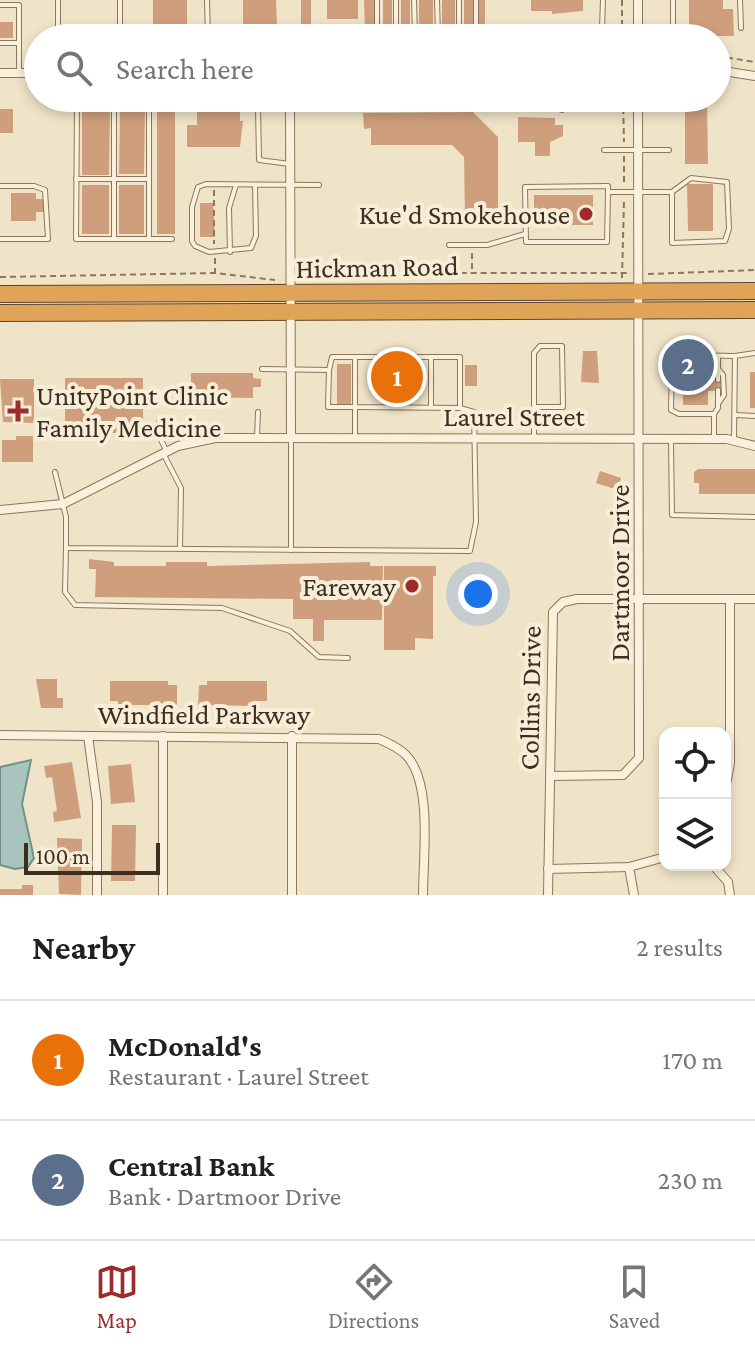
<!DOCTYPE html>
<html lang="en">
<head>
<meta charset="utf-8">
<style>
	:root { --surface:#fff; --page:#f2f2f2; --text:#202124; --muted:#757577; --line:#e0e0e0; --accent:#9e2a2b }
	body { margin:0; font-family:"Crimson Pro",serif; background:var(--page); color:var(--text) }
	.controls { position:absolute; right:24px; bottom:24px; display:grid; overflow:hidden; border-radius:16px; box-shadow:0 4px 12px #0003 }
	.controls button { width:72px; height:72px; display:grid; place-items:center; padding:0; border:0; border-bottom:2px solid var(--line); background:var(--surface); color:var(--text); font:40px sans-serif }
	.scale { position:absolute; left:24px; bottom:20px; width:136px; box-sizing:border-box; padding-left:8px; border:4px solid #3d2e20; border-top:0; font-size:22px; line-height:28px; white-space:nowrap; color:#3d2e20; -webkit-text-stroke:6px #f7eed8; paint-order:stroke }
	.you { position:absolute; left:478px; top:594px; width:28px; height:28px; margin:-20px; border:6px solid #fff; border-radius:50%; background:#1a73e8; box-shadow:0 0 0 12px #1a73e833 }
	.badge { display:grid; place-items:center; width:52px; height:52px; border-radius:50%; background:var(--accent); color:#fff; font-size:26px; font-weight:700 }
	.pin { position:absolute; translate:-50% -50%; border:4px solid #fff; box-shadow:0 2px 8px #0006 }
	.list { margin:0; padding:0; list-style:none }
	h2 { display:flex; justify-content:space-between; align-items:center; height:104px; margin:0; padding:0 32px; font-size:34px }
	h2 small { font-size:26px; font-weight:400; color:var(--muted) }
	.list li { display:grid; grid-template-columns:52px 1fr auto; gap:24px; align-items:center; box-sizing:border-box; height:120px; padding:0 32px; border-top:2px solid var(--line) }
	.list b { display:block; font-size:30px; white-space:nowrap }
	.list p { margin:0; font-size:26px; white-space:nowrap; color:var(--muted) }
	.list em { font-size:26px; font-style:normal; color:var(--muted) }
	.icon { flex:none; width:44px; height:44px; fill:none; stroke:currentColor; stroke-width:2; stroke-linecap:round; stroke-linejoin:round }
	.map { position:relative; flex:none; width:755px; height:895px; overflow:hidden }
	.search { position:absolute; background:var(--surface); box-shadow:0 4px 12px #0003; left:24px; right:24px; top:24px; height:88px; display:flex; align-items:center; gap:20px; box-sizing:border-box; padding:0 28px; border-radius:44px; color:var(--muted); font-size:30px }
	.sheet { height:344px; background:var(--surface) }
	nav { display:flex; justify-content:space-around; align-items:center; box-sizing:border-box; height:112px; border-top:2px solid var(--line); background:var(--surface); font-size:22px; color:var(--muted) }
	nav a { display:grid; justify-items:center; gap:4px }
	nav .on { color:var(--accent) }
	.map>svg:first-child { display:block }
</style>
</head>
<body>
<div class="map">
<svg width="755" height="895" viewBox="0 0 755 895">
	<rect width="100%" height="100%" fill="#f0e4c8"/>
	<polygon fill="#a9c4bc" stroke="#6f938a" stroke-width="2" points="31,760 22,804 34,858 28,867 15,869 0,865 0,767"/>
	<g fill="#cf9f7d">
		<rect x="153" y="0" width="34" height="26"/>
		<polygon points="243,0 276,0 277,25 243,25"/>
		<rect x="301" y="0" width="10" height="29"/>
		<rect x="327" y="0" width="31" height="19"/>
		<polygon points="364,0 374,0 374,29 365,29"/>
		<rect x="383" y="0" width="9" height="29"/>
		<polygon points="401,0 410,0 410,28 401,29"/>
		<rect x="419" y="0" width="14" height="28"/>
		<rect x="442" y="0" width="13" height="29"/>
		<rect x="464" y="0" width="10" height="28"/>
		<rect x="479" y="0" width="6" height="36"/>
		<polygon points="531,0 583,0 583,11 552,14 552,11 531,11"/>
		<polygon points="689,0 723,0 723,9 733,9 734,36 689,36"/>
		<rect x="0" y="22" width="13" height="16"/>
		<polygon points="685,101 707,101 708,164 685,164"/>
		<rect x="0" y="109" width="13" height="24"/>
		<polygon points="82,112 110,112 109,175 82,175"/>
		<polygon points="120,112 145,112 144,174 119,174"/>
		<rect x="157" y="112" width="18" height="122"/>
		<polygon points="197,112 240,112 240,121 243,121 240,147 187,147 187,125 197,125"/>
		<polygon points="473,112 498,137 498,225 482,225 482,218 465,218 464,157 452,145 371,145 371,128 364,129 363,113"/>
		<polygon points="518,117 555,118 555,125 563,125 563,136 550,142 550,156 535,156 535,142 518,142"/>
		<polygon points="687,184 713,184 713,231 688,231"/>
		<rect x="82" y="185" width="27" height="49"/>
		<rect x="119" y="185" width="25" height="49"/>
		<polygon points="11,193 36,193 36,199 47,199 47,212 36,212 36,221 11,221"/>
		<rect x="534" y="195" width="59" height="30"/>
		<polygon points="200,203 213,203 215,237 200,237"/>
		<polygon points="583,351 597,351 599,383 581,382"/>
		<polygon points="373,363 416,363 416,372 421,372 421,386 415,386 411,395 377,393"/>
		<rect x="337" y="364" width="14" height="40"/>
		<rect x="465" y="365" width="12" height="21"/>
		<polygon points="689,371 709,371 709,380 721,380 721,391 708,391 708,405 683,405 683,375 689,375"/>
		<rect x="750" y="372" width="5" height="36"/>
		<polygon points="191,373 253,373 253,378 261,379 261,387 253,387 253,398 191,397"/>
		<rect x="65" y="378" width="78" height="55"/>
		<polygon points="0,379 34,379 34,423 3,422"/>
		<polygon points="16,436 33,436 33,462 2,462 2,440 16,440"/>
		<polygon points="698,469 755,469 755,494 699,494 699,483 694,483 694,472"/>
		<polygon points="600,471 621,478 618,490 596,483"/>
		<polygon points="89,559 114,562 114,566 166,566 166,562 207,562 207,566 370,562 370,566 383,566 382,620 324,620 324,641 313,641 313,619 293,619 293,599 95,597 96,569 89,569"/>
		<polygon points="384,566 436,566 436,576 433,576 433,639 415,638 415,650 384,650"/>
		<polygon points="36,679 57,679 57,698 63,698 63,708 41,708"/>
		<polygon points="110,681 168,681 168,685 177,685 177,705 118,705 118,701 110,701"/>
		<polygon points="207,681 267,681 267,701 258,701 258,706 198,705 199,685 207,685"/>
		<polygon points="72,762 81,818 54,822 53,812 57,811 52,777 46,778 44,766"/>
		<polygon points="131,764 135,802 111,804 108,766"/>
		<polygon points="112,825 136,825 135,881 111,881"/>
		<polygon points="57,838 82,839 81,895 59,894"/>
		<polygon points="22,885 33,885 33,895 0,895 0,889 22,889"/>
	</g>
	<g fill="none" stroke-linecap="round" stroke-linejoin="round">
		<g stroke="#8d765c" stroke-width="6">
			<g id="lane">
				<polyline points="207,0 208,38"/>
				<polyline points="377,0 377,35"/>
				<polyline points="396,0 396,35"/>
				<polyline points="414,0 415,36"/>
				<polyline points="437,0 438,36"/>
				<polyline points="459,0 459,36"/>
				<polyline points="740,0 741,28"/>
				<polyline points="0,5 19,5 19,43 0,43"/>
				<polyline points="58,35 120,35 120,0"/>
				<polyline points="370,35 476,36 476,0"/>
				<polyline points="281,36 281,38"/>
				<polyline points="58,38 58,0"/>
				<polyline points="563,38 563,29 602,28 603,0"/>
				<polyline points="673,38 673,0"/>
				<polyline points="19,43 19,73"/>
				<polyline points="207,98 212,103 254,103 258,107 259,160 290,164"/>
				<polyline points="352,98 489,98"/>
				<polyline points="149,103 172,103"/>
				<polyline points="562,110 562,98"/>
				<polyline points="604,150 669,150"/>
				<polyline points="76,179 149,179"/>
				<polyline points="0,186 34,186 45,190 48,239 0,239"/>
				<polyline points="255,186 256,236 251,248 209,252 195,246 192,241 192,207 198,187 206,184 319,185"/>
				<polyline points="608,192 608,186 525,187 526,242 607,242 608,192 672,192 672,243 725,241 729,229 727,182 691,178 672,192"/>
				<polyline points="114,239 114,106 77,106 76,239 149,239 149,98"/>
				<polyline points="149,239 172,239"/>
				<polyline points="449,245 487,245 525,234"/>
				<polyline points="230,252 229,208 236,185"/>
				<polyline points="718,356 718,380"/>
				<polyline points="431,357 431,407"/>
				<polyline points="262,369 329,370 328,407 355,407 355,437"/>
				<polyline points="718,369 723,375 724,395 718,404"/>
				<polyline points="329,370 332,357 460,357 460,408"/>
				<polyline points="714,414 718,408 718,390"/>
				<polyline points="736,415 755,416"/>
				<polyline points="159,422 159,436 166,450"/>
				<polyline points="534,437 534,407 563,407 562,346 540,346 534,353 534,407"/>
				<polyline points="257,438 258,412"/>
				<polyline points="714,439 714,414 679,414 671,410 672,359 684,355 735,356"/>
				<polyline points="734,439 735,356 755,353"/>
				<polyline points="671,441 672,515 755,517"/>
				<polyline points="164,455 181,488 180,549"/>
				<polyline points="55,472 66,517 66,548 470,551 476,522 474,412 460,408 355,407 355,357"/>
				<polyline points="66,548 65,592 75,605 222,608 290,631 319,657 348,658"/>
				<polyline points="291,550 291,440"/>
			</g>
		</g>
		<g stroke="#8d765c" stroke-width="10">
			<g id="street">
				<polyline points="638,0 638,38"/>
				<polyline points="717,70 755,76"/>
				<polyline points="0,73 38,73"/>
				<polyline points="290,98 291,438"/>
				<polyline points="0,510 63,504 178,446 215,438 727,439 755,446"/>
				<path d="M0,735L379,739C388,743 398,747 406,755C433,783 423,857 423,895"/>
				<polyline points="88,736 97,802 97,895"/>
				<polyline points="292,736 292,895"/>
				<polyline points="551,776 623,775 639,758 638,98"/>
				<polyline points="725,790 730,763 730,599"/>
				<polyline points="713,865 728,882 730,895"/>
				<polyline points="629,867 634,895"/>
				<polyline points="548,869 629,867 665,857"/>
				<polyline points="163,895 163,736"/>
				<polyline points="548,895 553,612 563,602 577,599 755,599"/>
			</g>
		</g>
		<g stroke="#5b4430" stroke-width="18">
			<g id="highway">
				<polyline points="0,294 755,291"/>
				<polyline points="0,313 755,310"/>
			</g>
		</g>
		<g stroke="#8d765c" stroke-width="2" stroke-dasharray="6 4" stroke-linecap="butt">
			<polyline points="622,0 622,38"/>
			<polyline points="717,56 755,62"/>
			<polyline points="623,98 624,142"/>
			<polyline points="624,156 624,186"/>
			<polyline points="214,190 214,244"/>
			<polyline points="472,253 472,270"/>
			<polyline points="215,258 215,272"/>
			<polyline points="648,274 755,270"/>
			<polyline points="0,277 215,273 275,280"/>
			<polyline points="622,278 624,200"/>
			<polyline points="301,279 357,273 630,273"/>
		</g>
		<use href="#lane" stroke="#faf1dc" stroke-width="4"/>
		<use href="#street" stroke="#faf1dc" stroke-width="8"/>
		<use href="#highway" stroke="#e0a458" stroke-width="16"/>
	</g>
	<g fill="#9e2a2b" stroke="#f7eed8" stroke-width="3">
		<circle cx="586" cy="214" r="8"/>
		<path d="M14 399h8v8h8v8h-8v8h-8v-8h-8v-8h8z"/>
		<circle cx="412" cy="586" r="8"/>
	</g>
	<g text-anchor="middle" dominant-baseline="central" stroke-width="8" stroke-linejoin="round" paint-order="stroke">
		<g font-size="28" fill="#3d2e20" stroke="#f7eed8" text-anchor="end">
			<text x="570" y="214">Kue'd Smokehouse</text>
			<text x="36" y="395" text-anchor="start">UnityPoint Clinic<tspan x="36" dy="32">Family Medicine</tspan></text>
			<text x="396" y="586">Fareway</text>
		</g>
		<g font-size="28" fill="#3d2e20" stroke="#f7eed8">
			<text transform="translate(377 267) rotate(-1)">Hickman Road</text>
			<text x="514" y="416">Laurel Street</text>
			<text transform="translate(619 573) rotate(-90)">Dartmoor Drive</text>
			<text transform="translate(530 698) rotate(-89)">Collins Drive</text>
			<text x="204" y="714">Windfield Parkway</text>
		</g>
	</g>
</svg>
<div class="controls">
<button><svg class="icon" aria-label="locate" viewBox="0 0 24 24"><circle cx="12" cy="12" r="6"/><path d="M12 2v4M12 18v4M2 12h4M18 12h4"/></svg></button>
<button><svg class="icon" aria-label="layers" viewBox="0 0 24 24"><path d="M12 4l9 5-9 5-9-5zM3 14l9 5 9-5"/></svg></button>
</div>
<div class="scale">100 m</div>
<div class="you"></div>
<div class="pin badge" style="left:397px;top:377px;background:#e8710a">1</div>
<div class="pin badge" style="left:688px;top:365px;background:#5c6f8a">2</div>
<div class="search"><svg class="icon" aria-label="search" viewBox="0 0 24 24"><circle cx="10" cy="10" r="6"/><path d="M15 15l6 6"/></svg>Search here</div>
</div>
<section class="sheet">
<h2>Nearby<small>2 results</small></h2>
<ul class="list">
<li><span class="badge" style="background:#e8710a">1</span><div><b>McDonald's</b><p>Restaurant · Laurel Street</p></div><em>170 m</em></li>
<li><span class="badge" style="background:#5c6f8a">2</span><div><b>Central Bank</b><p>Bank · Dartmoor Drive</p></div><em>230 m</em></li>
</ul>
</section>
<nav>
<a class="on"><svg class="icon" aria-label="map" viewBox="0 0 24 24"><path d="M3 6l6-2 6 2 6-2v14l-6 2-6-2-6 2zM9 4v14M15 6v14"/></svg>Map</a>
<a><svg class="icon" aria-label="directions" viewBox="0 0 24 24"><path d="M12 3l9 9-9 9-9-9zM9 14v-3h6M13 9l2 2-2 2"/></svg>Directions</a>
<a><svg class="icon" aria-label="saved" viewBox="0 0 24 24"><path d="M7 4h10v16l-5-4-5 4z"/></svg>Saved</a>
</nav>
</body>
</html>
